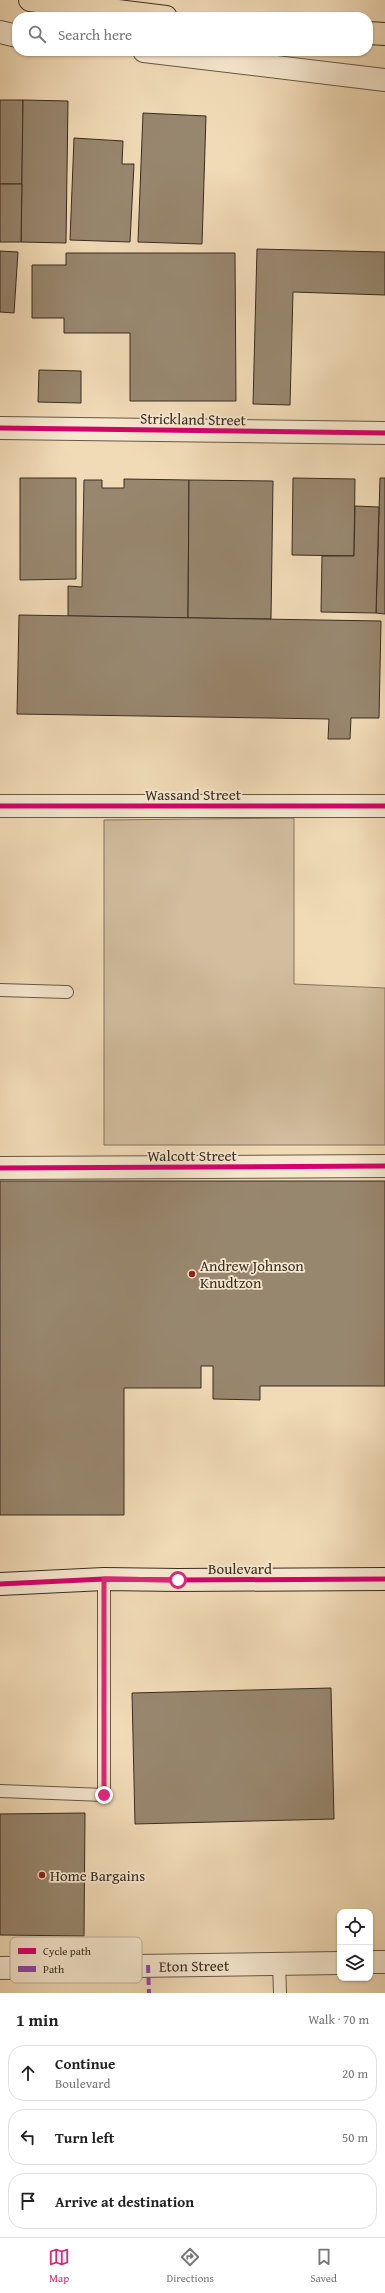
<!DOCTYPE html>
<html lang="en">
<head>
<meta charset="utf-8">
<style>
	:root { --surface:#fff; --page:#f2f2f2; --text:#222; --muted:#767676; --line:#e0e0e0; --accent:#db2777 }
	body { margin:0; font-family:"Gentium Book Plus",serif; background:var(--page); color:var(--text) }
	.controls { position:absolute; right:12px; bottom:12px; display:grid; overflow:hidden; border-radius:8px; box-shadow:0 1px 3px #0004 }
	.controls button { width:36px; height:36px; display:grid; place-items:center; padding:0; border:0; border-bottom:1px solid var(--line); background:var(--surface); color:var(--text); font:20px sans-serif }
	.stop { position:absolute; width:12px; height:12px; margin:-9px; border:3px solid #db2777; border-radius:50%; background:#fff }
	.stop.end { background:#db2777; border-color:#fff; box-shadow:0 1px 4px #0008 }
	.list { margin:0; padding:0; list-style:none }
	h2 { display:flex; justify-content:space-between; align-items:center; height:52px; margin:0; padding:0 16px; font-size:17px }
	h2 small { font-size:13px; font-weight:400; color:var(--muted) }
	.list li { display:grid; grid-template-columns:26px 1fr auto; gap:12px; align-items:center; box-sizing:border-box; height:56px; margin:0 8px 8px; padding:0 8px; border:1px solid var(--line); border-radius:16px }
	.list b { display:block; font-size:15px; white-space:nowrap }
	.list p { margin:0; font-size:13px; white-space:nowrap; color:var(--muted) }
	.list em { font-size:13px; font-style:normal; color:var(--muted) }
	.icon { flex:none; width:22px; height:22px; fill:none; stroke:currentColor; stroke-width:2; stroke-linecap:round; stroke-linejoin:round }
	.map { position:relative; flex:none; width:385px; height:1993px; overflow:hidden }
	.search { position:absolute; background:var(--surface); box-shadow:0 1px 3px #0004; left:12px; right:12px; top:12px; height:44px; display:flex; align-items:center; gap:10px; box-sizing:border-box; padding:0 14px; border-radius:16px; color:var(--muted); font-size:15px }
	.sheet { height:244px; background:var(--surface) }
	nav { display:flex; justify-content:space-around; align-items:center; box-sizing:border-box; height:56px; border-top:1px solid var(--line); background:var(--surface); font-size:11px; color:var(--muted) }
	nav a { display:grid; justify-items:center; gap:2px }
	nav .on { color:var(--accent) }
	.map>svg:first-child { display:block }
</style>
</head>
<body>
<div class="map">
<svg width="385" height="1993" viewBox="0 0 385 1993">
	<rect width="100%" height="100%" fill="#f1dbb7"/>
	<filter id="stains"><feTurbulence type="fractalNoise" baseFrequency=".005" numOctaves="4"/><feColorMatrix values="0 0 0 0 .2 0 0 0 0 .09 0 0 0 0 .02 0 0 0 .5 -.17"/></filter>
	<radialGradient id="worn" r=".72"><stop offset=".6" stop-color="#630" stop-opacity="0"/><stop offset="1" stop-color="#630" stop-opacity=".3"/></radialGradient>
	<polygon fill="#d2bd9e" stroke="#857460" points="294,818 294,984 385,988 385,1145 104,1145 104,820"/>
	<g fill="#98876f" stroke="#382c22">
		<polygon points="0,100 23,100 22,184 0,184"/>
		<polygon points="23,100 68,101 66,243 21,242"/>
		<polygon points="143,113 206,116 202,244 138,242"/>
		<polygon points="74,138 123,141 122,164 134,164 130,242 70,240"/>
		<polygon points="0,184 22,184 21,242 0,242"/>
		<polygon points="257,249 385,252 385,295 293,292 290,405 253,404"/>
		<polygon points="0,251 18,252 14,313 0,312"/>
		<polygon points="66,253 235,253 236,401 130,401 130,333 64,333 64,318 32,318 32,265 66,265"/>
		<polygon points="39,370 81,371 81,403 38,402"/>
		<polygon points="20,478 76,478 76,579 20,580"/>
		<polygon points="293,478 355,479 354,556 292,555"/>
		<polygon points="380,478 385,478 385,614 376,613"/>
		<polygon points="124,479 189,480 188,618 68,616 68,586 82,587 84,480 102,480 102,488 124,488"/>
		<polygon points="189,480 273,481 271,619 188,618"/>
		<polygon points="355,506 379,507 376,613 321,612 322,556 354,556"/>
		<polygon points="19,615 381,621 379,718 351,718 350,739 328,739 329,719 17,714"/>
		<polygon points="0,1181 385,1181 385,1386 260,1386 260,1400 213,1399 213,1366 201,1366 201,1388 124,1388 124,1515 0,1515"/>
		<polygon points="331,1688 334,1819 135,1824 132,1693"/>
		<polygon points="85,1813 84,1936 0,1935 0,1814"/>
	</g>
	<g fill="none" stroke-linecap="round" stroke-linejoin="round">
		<g stroke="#665847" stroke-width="14">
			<g id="lane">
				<polyline points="0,990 67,992"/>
				<polyline points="0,1791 104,1795 104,1579"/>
				<polyline points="279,1963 280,1993"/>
			</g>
		</g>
		<g stroke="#665847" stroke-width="24">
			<g id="street">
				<polyline points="0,32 17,36"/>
				<polyline points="144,51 385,80"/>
				<polyline points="0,428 385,433"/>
				<polyline points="0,806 385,806"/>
				<polyline points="0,1168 385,1166"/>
				<polyline points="370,1962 385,1962"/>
				<path id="s1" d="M0,1968L340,1963"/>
			</g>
		</g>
		<g stroke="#382c22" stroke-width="24">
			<polyline id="secondary" points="0,1584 104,1579 178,1580 385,1579"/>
		</g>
		<g stroke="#382c22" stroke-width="24">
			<g id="highway">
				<polyline points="30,0 166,17"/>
				<polyline points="368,33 385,34"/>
			</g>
		</g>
		<use href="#lane" stroke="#f6e8d0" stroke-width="12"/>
		<use href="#street" stroke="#f6e8d0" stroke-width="22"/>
		<use href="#secondary" stroke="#f6e8d0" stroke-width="22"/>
		<use href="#highway" stroke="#f1dbb7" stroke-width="22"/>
		<polyline stroke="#8e44ad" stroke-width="4" stroke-dasharray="8 4" stroke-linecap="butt" points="148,1965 149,1993"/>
		<g stroke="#f6e8d0" stroke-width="8">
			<g id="cycleway">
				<polyline points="0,428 385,433"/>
				<polyline points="0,806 385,806"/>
				<polyline points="0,1168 385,1166"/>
				<polyline points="0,1584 104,1579 178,1580 385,1579"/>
			</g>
		</g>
		<use href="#cycleway" stroke="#d6006c" stroke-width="5"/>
	</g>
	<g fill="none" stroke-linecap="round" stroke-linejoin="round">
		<polyline stroke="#db2777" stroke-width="5" points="104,1795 104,1579 178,1580"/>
	</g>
	<g fill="#8f2418" stroke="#f6e8d0" stroke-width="1.5">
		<circle cx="192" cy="1274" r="4"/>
		<circle cx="42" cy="1875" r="4"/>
	</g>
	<g text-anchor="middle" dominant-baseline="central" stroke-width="3.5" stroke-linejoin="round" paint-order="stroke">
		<g font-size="15" fill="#382c22" stroke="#f6e8d0">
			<text transform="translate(193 419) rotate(1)">Strickland Street</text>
			<text x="193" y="794">Wassand Street</text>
			<text x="192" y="1155">Walcott Street</text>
			<text x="240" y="1568">Boulevard</text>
			<text stroke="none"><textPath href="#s1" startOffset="194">Eton Street</textPath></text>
		</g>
		<g font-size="15" fill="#382c22" stroke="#f6e8d0" text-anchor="start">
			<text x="200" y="1265">Andrew Johnson<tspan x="200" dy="17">Knudtzon</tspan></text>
			<text x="50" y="1875">Home Bargains</text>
		</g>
	</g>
	<rect x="10" y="1937" width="132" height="46" rx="6" fill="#f6e8d0" stroke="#bdb09c" stroke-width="1"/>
	<rect x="18" y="1948" width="18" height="6" fill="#d6006c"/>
	<rect x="18" y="1966" width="18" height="6" fill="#8e44ad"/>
	<g font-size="11" fill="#382c22">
		<text x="43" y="1955">Cycle path</text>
		<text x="43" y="1973">Path</text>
	</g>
	<rect width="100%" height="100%" filter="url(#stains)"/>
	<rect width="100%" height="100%" fill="url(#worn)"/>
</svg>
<div class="controls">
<button><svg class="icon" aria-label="locate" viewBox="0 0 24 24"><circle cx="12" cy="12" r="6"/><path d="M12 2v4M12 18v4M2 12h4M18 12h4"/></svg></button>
<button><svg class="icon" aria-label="layers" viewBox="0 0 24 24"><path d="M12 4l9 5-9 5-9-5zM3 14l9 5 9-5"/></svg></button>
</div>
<div class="stop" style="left:178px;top:1580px"></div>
<div class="stop end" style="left:104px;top:1795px"></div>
<div class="search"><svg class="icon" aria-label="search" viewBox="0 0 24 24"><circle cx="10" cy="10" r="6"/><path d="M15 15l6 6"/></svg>Search here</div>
</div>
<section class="sheet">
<h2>1 min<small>Walk · 70 m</small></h2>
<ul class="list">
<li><svg class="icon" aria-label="ahead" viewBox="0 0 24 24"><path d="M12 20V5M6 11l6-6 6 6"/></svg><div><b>Continue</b><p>Boulevard</p></div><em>20 m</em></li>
<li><svg class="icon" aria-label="left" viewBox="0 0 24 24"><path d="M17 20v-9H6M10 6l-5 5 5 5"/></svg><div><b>Turn left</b></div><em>50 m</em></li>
<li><svg class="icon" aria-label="arrive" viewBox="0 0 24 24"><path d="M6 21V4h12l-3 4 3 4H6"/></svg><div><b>Arrive at destination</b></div></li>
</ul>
</section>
<nav>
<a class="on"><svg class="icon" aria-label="map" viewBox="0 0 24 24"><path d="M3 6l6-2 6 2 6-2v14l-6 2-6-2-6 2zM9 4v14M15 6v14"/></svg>Map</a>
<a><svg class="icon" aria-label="directions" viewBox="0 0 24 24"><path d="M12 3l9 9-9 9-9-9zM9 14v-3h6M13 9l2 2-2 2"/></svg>Directions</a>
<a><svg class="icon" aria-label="saved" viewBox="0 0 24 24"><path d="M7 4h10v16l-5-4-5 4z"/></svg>Saved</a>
</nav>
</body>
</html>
